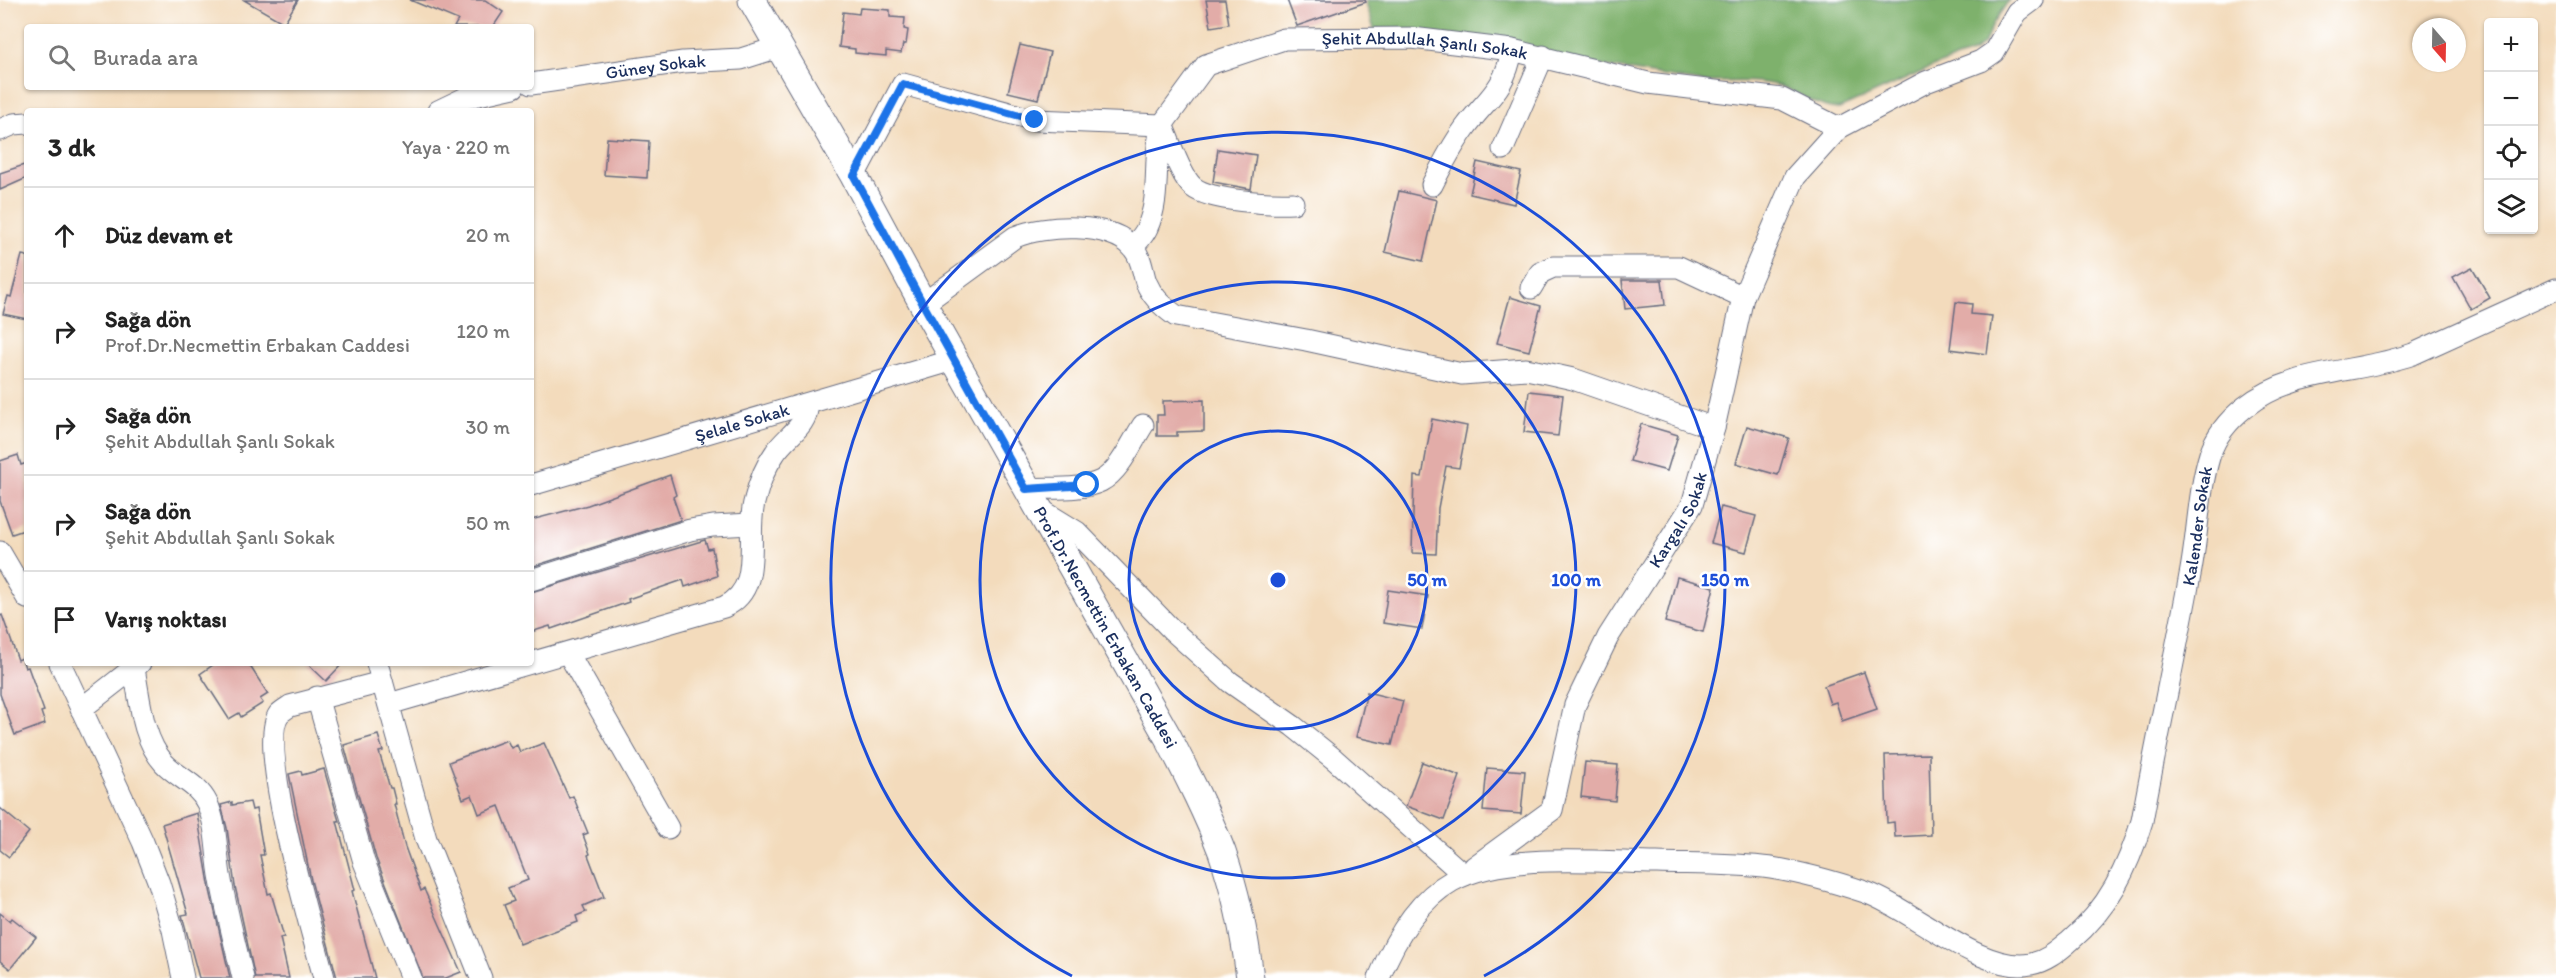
<!DOCTYPE html>
<html lang="tr">
<head>
<meta charset="utf-8">
<style>
	:root { --surface:#fff; --page:#f2f2f2; --text:#222; --muted:#767676; --line:#e0e0e0 }
	body { margin:0; font-family:Itim,sans-serif; background:var(--page); color:var(--text) }
	.controls { position:absolute; right:18px; top:18px; display:grid; overflow:hidden; border-radius:6px; box-shadow:0 2px 4px #0004 }
	.controls button { width:54px; height:54px; display:grid; place-items:center; padding:0; border:0; border-bottom:2px solid var(--line); background:var(--surface); color:var(--text); font:30px sans-serif }
	.compass { position:absolute; left:2412px; top:18px; width:54px; height:54px; border-radius:50%; background:var(--surface); box-shadow:0 2px 4px #0004; rotate:160deg }
	.stop { position:absolute; width:18px; height:18px; margin:-14px; border:4px solid #1a73e8; border-radius:50%; background:#fff }
	.stop.end { background:#1a73e8; border-color:#fff; box-shadow:0 2px 6px #0008 }
	.list { margin:0; padding:0; list-style:none }
	h2 { display:flex; justify-content:space-between; align-items:center; height:78px; margin:0; padding:0 24px; font-size:26px }
	h2 small { font-size:20px; font-weight:400; color:var(--muted) }
	.list li { display:grid; grid-template-columns:39px 1fr auto; gap:18px; align-items:center; box-sizing:border-box; height:96px; padding:0 24px; border-top:2px solid var(--line) }
	.list b { display:block; font-size:22px; white-space:nowrap }
	.list p { margin:0; font-size:20px; white-space:nowrap; color:var(--muted) }
	.list em { font-size:20px; font-style:normal; color:var(--muted) }
	.icon { flex:none; width:33px; height:33px; fill:none; stroke:currentColor; stroke-width:2; stroke-linecap:round; stroke-linejoin:round }
	.map { position:relative; flex:none; width:2556px; height:978px; overflow:hidden }
	.search { position:absolute; background:var(--surface); box-shadow:0 2px 4px #0004; left:24px; top:24px; width:510px; height:66px; display:flex; align-items:center; gap:15px; box-sizing:border-box; padding:0 21px; border-radius:6px; color:var(--muted); font-size:22px }
	.panel { position:absolute; background:var(--surface); box-shadow:0 2px 4px #0004; left:24px; top:108px; width:510px; height:558px; border-radius:6px }
	.map>svg:first-child { display:block }
</style>
</head>
<body>
<div class="map">
<svg width="2556" height="978" viewBox="0 0 2556 978">
	<rect width="100%" height="100%" fill="#fff"/>
	<filter id="ink" filterUnits="userSpaceOnUse"><feTurbulence type="fractalNoise" baseFrequency=".0167" numOctaves="2"/><feDisplacementMap in="SourceGraphic" scale="12" xChannelSelector="R" yChannelSelector="G"/><feConvolveMatrix kernelMatrix="1 2 1 2 8 2 1 2 1" color-interpolation-filters="sRGB"/></filter>
	<filter id="wash" filterUnits="userSpaceOnUse"><feTurbulence type="fractalNoise" baseFrequency=".008" numOctaves="4" result="noise"/><feDisplacementMap in="SourceGraphic" scale="24" xChannelSelector="R" yChannelSelector="G"/><feGaussianBlur stdDeviation="1.35" result="paint"/><feColorMatrix in="noise" values="0 0 0 0 0 0 0 0 0 0 0 0 0 0 0 0 0 1.4 0 .05"/><feComposite in="paint" operator="in"/></filter>
	<g filter="url(#wash)">
		<rect width="100%" height="100%" fill="#f3dbbc"/>
		<path fill="#7eb16c" stroke="#4c7065" stroke-width="1.5" d="M1365,0H2009L1994,22L1985,42L1974,52L1937,65L1839,109C1817,108 1801,93 1779,86C1755,79 1726,82 1701,82L1374,29Z"/>
		<g id="blocks">
			<g fill="#e2aca8">
				<polygon points="244,0 298,0 284,23"/>
				<polygon points="410,0 485,0 503,12 493,27 454,27 458,20"/>
				<polygon points="1206,0 1225,0 1229,24 1211,27"/>
				<polygon points="1287,0 1365,0 1366,2 1297,26"/>
				<polygon points="860,8 890,10 890,17 905,18 904,29 908,30 906,44 903,44 901,53 886,51 886,56 855,53 855,49 839,47 843,12 859,14"/>
				<polygon points="1020,45 1050,52 1038,99 1008,92"/>
				<polygon points="607,138 649,141 647,178 604,175"/>
				<polygon points="1218,149 1256,155 1251,189 1213,182"/>
				<polygon points="1477,162 1521,172 1514,204 1470,194"/>
				<polygon points="27,164 27,178 0,190 0,173"/>
				<polygon points="1399,191 1437,200 1423,261 1385,252"/>
				<polygon points="22,255 27,256 27,319 3,314 8,296 11,297"/>
				<polygon points="2472,267 2490,298 2471,309 2453,277"/>
				<polygon points="1622,280 1662,280 1665,305 1625,309"/>
				<polygon points="1510,297 1541,306 1529,351 1497,343"/>
				<polygon points="1956,302 1972,304 1971,314 1992,316 1987,354 1950,349"/>
				<polygon points="1529,391 1563,395 1558,436 1524,432"/>
				<polygon points="1204,400 1204,431 1177,432 1177,436 1157,436 1157,415 1164,415 1163,401"/>
				<polygon points="1432,419 1467,426 1459,468 1446,466 1438,508 1436,554 1412,553 1414,476 1422,477"/>
				<polygon points="1641,424 1678,435 1667,471 1630,461"/>
				<polygon points="1747,426 1789,438 1778,475 1736,463"/>
				<polygon points="18,455 21,465 27,463 27,529 12,534 0,501 0,461"/>
				<polygon points="670,475 676,495 673,497 681,520 531,567 531,520 588,505"/>
				<polygon points="1721,507 1756,516 1746,552 1711,543"/>
				<polygon points="705,540 708,549 712,548 717,576 685,587 683,580 628,599 629,602 551,629 550,626 531,632 531,592"/>
				<polygon points="1677,577 1714,587 1703,632 1665,622"/>
				<polygon points="1388,590 1428,596 1422,629 1383,623"/>
				<polygon points="2,615 18,660 22,658 25,668 28,667 44,711 41,712 45,724 15,735 0,694 0,616"/>
				<polygon points="216,663 248,663 268,694 260,699 263,703 241,717 239,713 229,719 200,674"/>
				<polygon points="307,663 343,663 326,681"/>
				<polygon points="1864,672 1877,709 1842,721 1836,702 1830,704 1824,686"/>
				<polygon points="1367,692 1403,701 1392,745 1356,737"/>
				<polygon points="378,735 383,751 379,752 390,788 392,788 396,804 394,804 405,847 421,891 424,889 461,972 446,978 423,978 376,858 344,745"/>
				<polygon points="507,740 511,748 517,745 520,752 544,743 569,798 573,796 588,833 583,835 590,854 588,855 604,897 583,906 586,912 576,916 578,922 520,944 504,905 514,901 508,888 528,880 499,806 479,814 472,795 463,799 449,762"/>
				<polygon points="1929,754 1931,835 1895,837 1894,822 1887,823 1885,755"/>
				<polygon points="1422,762 1460,776 1444,820 1406,806"/>
				<polygon points="1585,762 1618,765 1615,801 1581,797"/>
				<polygon points="1487,768 1525,771 1521,814 1483,811"/>
				<polygon points="324,769 339,821 337,821 355,890 352,891 375,978 337,978 311,880 289,774 301,771 302,775"/>
				<polygon points="232,802 232,805 250,802 252,810 256,809 264,855 260,855 268,894 271,893 284,937 280,938 289,978 255,978 235,886 227,828 221,805"/>
				<polygon points="0,808 29,832 9,857 0,850"/>
				<polygon points="197,813 210,890 230,978 199,978 182,915 188,914 162,824"/>
				<polygon points="0,913 10,921 12,918 36,937 10,969 0,961"/>
			</g>
		</g>
	</g>
	<g filter="url(#ink)">
		<use href="#blocks" fill-opacity="0" stroke="#676b7f" stroke-width="1.5"/>
		<g fill="none" stroke-linecap="round" stroke-linejoin="round">
			<g stroke="#676b7f" stroke-width="23">
				<g id="minor">
					<path id="s1" d="M531,84L683,62L741,59L779,47"/>
					<polyline points="438,111 465,98 514,87"/>
					<path d="M1162,125C1170,141 1180,176 1193,187C1210,201 1271,204 1293,203"/>
					<polyline points="0,130 14,124 27,123"/>
					<polyline points="1503,149 1543,56"/>
					<path id="s2" d="M854,176L903,84L1035,120L1162,125L1206,65L1284,39L1412,38L1512,50L1648,83L1782,99L1839,128L1926,82L1981,61L1994,52L2017,12L2033,0"/>
					<path d="M1432,185C1442,165 1452,146 1465,128C1487,98 1505,90 1512,50"/>
					<path d="M1133,247C1138,241 1144,235 1147,228C1162,196 1152,158 1162,125"/>
					<polyline points="1531,288 1540,273 1553,267 1679,267 1743,297"/>
					<path d="M923,304L1015,237C1043,225 1112,221 1133,248C1142,258 1142,270 1146,282C1152,297 1163,307 1176,316L1306,340L1462,374L1526,369L1546,373L1573,379L1714,428"/>
					<path id="s3" d="M531,485L954,360"/>
					<path d="M1026,489C1049,487 1080,491 1101,481C1120,471 1132,442 1143,425"/>
					<polyline points="1038,508 1077,532 1172,630 1230,682 1293,726 1334,759 1464,875"/>
					<polyline points="0,552 27,598"/>
					<polyline points="531,580 690,530 713,526 751,524"/>
					<polyline points="568,653 668,828"/>
					<polyline points="60,663 143,842 159,883 173,930 183,978"/>
					<polyline points="377,663 426,839 481,978"/>
					<path d="M134,669C140,699 142,739 164,763C178,778 198,784 207,803C217,825 216,852 220,875C226,910 235,944 243,978"/>
					<polyline points="317,697 364,862 411,978"/>
					<path d="M389,704L724,607C766,588 744,535 755,499C759,483 765,467 775,453C785,437 809,425 807,405"/>
					<polyline points="81,709 140,663"/>
					<path id="s4" d="M1474,867L1552,810L1575,705L1608,637L1692,505L1714,428L1743,297L1795,177L1839,128"/>
					<path d="M324,978C313,934 256,746 279,714C282,711 287,708 290,706L382,682"/>
					<path id="s5" d="M1379,978C1394,941 1416,901 1452,881C1504,852 1598,862 1657,863C1695,864 1734,863 1771,868C1803,873 1835,882 1865,892C1913,909 1981,974 2031,964C2047,961 2058,951 2070,941C2108,909 2128,868 2142,821C2157,739 2175,657 2190,575C2198,535 2198,493 2210,454C2216,435 2230,419 2245,407C2294,368 2357,374 2413,354L2556,289"/>
				</g>
			</g>
			<g stroke="#676b7f" stroke-width="29">
				<g id="major">
					<path id="s6" d="M752,0L854,176L923,304L1169,739C1188,776 1207,813 1222,852C1236,892 1245,936 1250,978"/>
				</g>
			</g>
			<use href="#minor" stroke="#fff" stroke-width="21"/>
			<use href="#major" stroke="#fff" stroke-width="27"/>
		</g>
	</g>
	<g fill="none" stroke-linecap="round" stroke-linejoin="round" filter="url(#ink)">
		<polyline stroke="#1a73e8" stroke-width="8" points="1035,120 903,84 854,176 923,304 1026,489 1087,485"/>
	</g>
	<g fill="none" stroke="#1d4ed8" stroke-width="3">
		<circle cx="1278" cy="580" r="149"/>
		<circle cx="1278" cy="580" r="298"/>
		<path d="M1072 976A447 447 0 1 1 1484 976"/>
	</g>
	<g text-anchor="middle" dominant-baseline="central" stroke-width="5" stroke-linejoin="round" paint-order="stroke">
		<g font-size="18" fill="#1b2f5e" stroke="#fff">
			<text stroke="none"><textPath href="#s2" startOffset="666">Şehit Abdullah Şanlı Sokak</textPath></text>
			<text stroke="none"><textPath href="#s1" startOffset="126">Güney Sokak</textPath></text>
			<text stroke="none"><textPath href="#s3" startOffset="220">Şelale Sokak</textPath></text>
			<text stroke="none"><textPath href="#s4" startOffset="417">Kargalı Sokak</textPath></text>
			<text stroke="none"><textPath href="#s5" startOffset="1215">Kalender Sokak</textPath></text>
			<text stroke="none"><textPath href="#s6" startOffset="720">Prof.Dr.Necmettin Erbakan Caddesi</textPath></text>
		</g>
	</g>
	<circle cx="1278" cy="580" r="9" fill="#1d4ed8" stroke="#fff" stroke-width="3"/>
	<g font-size="18" text-anchor="middle" font-weight="bold" fill="#1d4ed8" stroke="#fff" stroke-width="5" stroke-linejoin="round" paint-order="stroke">
		<text x="1427" y="586">50 m</text>
		<text x="1576" y="586">100 m</text>
		<text x="1725" y="586">150 m</text>
	</g>
</svg>
<div class="controls">
<button>+</button>
<button>−</button>
<button><svg class="icon" aria-label="locate" viewBox="0 0 24 24"><circle cx="12" cy="12" r="6"/><path d="M12 2v4M12 18v4M2 12h4M18 12h4"/></svg></button>
<button><svg class="icon" aria-label="layers" viewBox="0 0 24 24"><path d="M12 4l9 5-9 5-9-5zM3 14l9 5 9-5"/></svg></button>
</div>
<svg class="compass" viewBox="-18 -18 36 36"><path d="M0-13l5 13h-10z" fill="#e53935"/><path d="M0 13l5-13h-10z" fill="#767676"/></svg>
<div class="stop" style="left:1087px;top:485px"></div>
<div class="stop end" style="left:1035px;top:120px"></div>
<div class="search"><svg class="icon" aria-label="search" viewBox="0 0 24 24"><circle cx="10" cy="10" r="6"/><path d="M15 15l6 6"/></svg>Burada ara</div>
<section class="panel">
<h2>3 dk<small>Yaya · 220 m</small></h2>
<ul class="list">
<li><svg class="icon" aria-label="ahead" viewBox="0 0 24 24"><path d="M12 20V5M6 11l6-6 6 6"/></svg><div><b>Düz devam et</b></div><em>20 m</em></li>
<li><svg class="icon" aria-label="right" viewBox="0 0 24 24"><path d="M7 20v-9h11M14 6l5 5-5 5"/></svg><div><b>Sağa dön</b><p>Prof.Dr.Necmettin Erbakan Caddesi</p></div><em>120 m</em></li>
<li><svg class="icon" aria-label="right" viewBox="0 0 24 24"><path d="M7 20v-9h11M14 6l5 5-5 5"/></svg><div><b>Sağa dön</b><p>Şehit Abdullah Şanlı Sokak</p></div><em>30 m</em></li>
<li><svg class="icon" aria-label="right" viewBox="0 0 24 24"><path d="M7 20v-9h11M14 6l5 5-5 5"/></svg><div><b>Sağa dön</b><p>Şehit Abdullah Şanlı Sokak</p></div><em>50 m</em></li>
<li><svg class="icon" aria-label="arrive" viewBox="0 0 24 24"><path d="M6 21V4h12l-3 4 3 4H6"/></svg><div><b>Varış noktası</b></div></li>
</ul>
</section>
</div>
</body>
</html>
